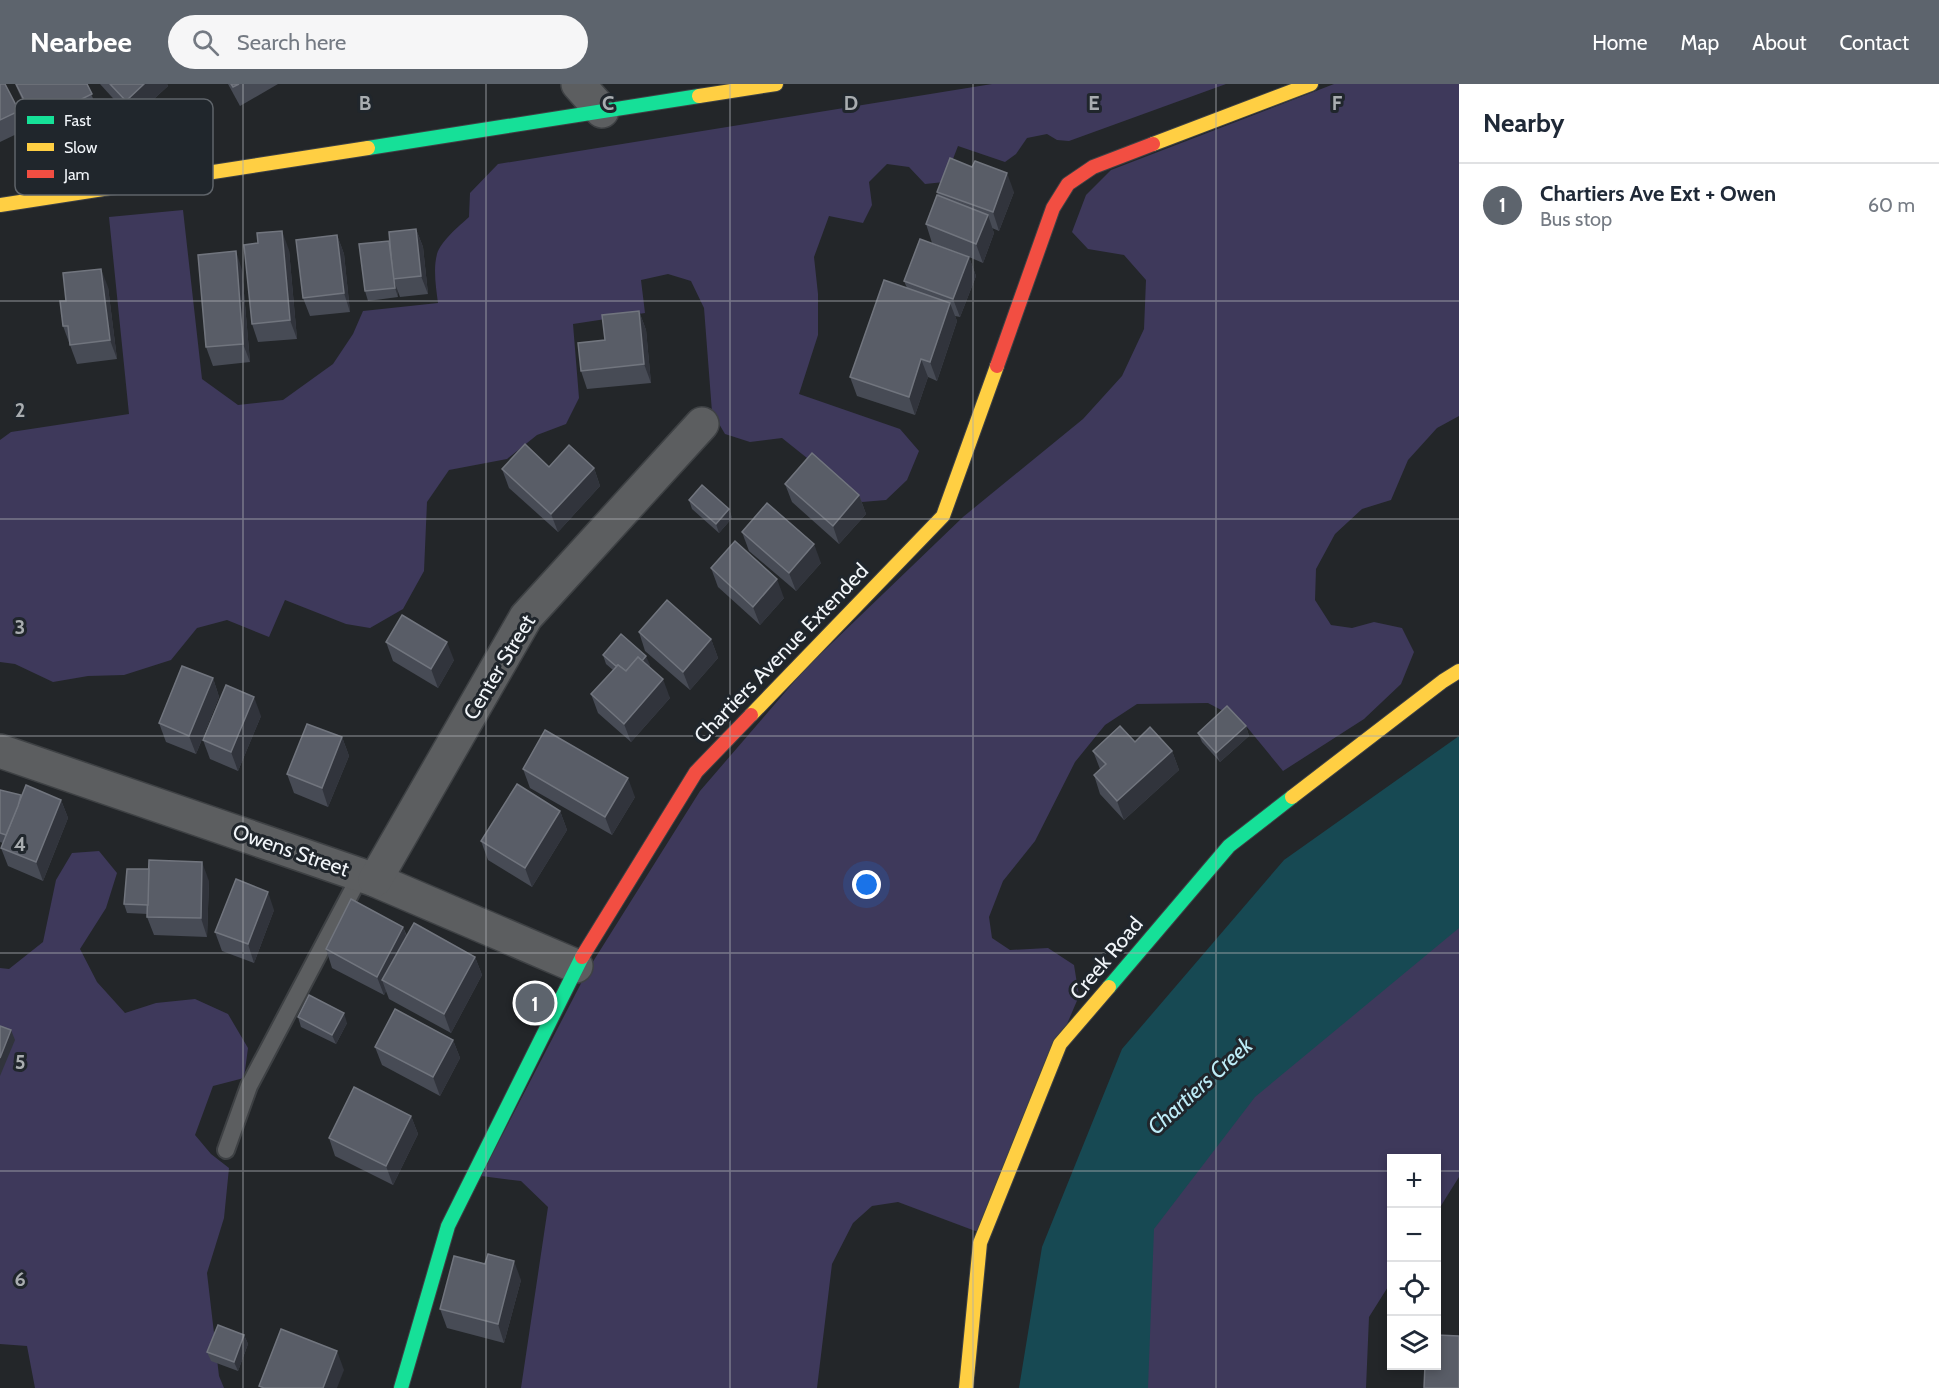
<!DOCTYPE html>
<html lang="en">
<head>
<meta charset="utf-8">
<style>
	:root { --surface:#fff; --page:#f6f6f7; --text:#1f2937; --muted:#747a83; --line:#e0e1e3; --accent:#5d646d }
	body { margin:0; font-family:Cabin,sans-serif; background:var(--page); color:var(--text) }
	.controls { position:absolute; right:18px; bottom:18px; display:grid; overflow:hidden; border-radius:0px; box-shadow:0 3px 9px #0003 }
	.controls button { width:54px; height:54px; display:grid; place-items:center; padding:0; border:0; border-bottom:2px solid var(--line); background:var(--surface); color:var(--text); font:30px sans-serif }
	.you { position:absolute; left:867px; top:801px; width:21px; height:21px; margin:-15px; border:4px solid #fff; border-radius:50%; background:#1a73e8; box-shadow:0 0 0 9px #1a73e833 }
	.badge { display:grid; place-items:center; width:39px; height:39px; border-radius:50%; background:var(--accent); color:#fff; font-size:20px; font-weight:700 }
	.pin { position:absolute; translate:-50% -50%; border:3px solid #fff; box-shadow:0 2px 6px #0006 }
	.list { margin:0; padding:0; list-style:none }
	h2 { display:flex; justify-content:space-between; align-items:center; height:78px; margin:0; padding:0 24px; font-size:26px }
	h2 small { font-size:20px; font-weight:400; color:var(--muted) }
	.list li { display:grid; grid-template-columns:39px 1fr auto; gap:18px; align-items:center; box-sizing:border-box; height:84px; padding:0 24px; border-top:2px solid var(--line) }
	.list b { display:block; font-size:22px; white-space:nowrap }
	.list p { margin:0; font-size:20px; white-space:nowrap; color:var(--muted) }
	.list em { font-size:20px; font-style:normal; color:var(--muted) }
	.icon { flex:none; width:33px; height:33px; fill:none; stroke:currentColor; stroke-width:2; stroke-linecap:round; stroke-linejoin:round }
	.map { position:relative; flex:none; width:1459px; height:1304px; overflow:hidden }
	header { display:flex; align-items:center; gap:36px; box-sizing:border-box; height:84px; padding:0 30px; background:var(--accent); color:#fff }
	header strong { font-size:28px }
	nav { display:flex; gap:33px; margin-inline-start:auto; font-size:21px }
	.search { width:420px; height:54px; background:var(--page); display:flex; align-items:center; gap:15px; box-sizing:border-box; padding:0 21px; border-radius:33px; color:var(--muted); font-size:22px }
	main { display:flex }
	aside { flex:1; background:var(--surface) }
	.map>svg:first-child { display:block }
</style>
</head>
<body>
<header>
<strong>Nearbee</strong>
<div class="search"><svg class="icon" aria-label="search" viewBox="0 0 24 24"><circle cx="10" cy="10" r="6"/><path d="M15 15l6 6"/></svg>Search here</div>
<nav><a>Home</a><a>Map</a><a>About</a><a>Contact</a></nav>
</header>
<main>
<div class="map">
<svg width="1459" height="1304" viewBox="0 0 1459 1304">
	<rect width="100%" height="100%" fill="#232629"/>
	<g fill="#3e395b">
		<path d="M992,0H1226L1069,57L1057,56L1047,50L1027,54L1016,70L1005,78L958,62L944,98L925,100L909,83L887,80L869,98L872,121L863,139L829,132L814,173L818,210V251L799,310L900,345L919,367L907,396L886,416L862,418L782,354L750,358L725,350L712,328L704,224L691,197L668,190L641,196L645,229L573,240L579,314L566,340L537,351L507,375L449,386L427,418L424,487L403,525L370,544L346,540L285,516L269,553L227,536L197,544L171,576L124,591L88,592L53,598L15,580L0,578V356L11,348L129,330L109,133L183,126L202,295L238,321L283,316L333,280L353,250L363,227L438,219C436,204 433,185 437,170C441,157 459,142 469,133L470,109L498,80Z"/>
		<polygon points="1334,0 1459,0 1459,332 1437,344 1408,376 1391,416 1362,425 1335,450 1316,485 1315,516 1331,541 1352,544 1374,538 1402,544 1414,568 1401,600 1364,635 1283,687 1242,637 1208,619 1137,620 1105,641 1075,678 1035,757 1003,797 989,833 992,854 1010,866 1048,864 1074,881 1079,912 978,1148 898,1118 872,1122 853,1139 832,1180 817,1304 521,1304 548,1123 521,1097 481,1092 589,884 700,707 805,585 963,433 1083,335 1122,292 1144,245 1146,196 1124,171 1088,165 1072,148 1086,111 1111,86"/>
		<polygon points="1459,724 1459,1093 1437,1128 1436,1074 1392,1074 1391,1198 1369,1233 1366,1304 1103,1304 1203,925"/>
		<polygon points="99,767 117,789 106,824 80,865 97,898 125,929 156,919 195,915 228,930 248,964 244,994 213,1002 195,1051 211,1070 229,1084 224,1134 207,1189 219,1292 224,1304 35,1304 27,1262 0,1260 0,884 9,885 43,858 56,796 72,769"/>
	</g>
	<polygon fill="#174953" points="1459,652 1459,844 1255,1013 1154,1145 1148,1304 1019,1304 1042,1163 1122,965 1284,776"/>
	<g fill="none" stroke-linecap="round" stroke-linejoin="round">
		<g stroke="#3e4144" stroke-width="20">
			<polyline id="lane" points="226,1066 249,1002 361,790"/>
		</g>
		<g stroke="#3e4144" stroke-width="36">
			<g id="street">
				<polyline points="578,0 602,27"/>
				<polyline points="0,667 375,796 576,882"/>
				<polyline points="375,796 526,533 702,340"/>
			</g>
		</g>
		<g stroke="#3e4144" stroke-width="16">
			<g id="fast">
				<polyline points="368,64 699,12"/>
				<polyline points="1109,903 1229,762 1292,713"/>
				<polyline points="401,1304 448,1142 582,873"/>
			</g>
		</g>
		<g stroke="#3e4144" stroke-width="16">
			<g id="slow">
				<polyline points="699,12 776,0"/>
				<polyline points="1153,60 1311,0"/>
				<polyline points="0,121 368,64"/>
				<polyline points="751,631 943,432 997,282"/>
				<polyline points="1292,713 1443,597 1459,587"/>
				<polyline points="966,1304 980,1159 1060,960 1109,903"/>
			</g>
		</g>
		<g stroke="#3e4144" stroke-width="16">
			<g id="jam">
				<polyline points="997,282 1053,124 1068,100 1093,83 1153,60"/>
				<polyline points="582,873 696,688 751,631"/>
			</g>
		</g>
		<use href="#lane" stroke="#5c5e60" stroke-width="16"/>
		<use href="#street" stroke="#5c5e60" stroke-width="33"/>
		<use href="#fast" stroke="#16e098" stroke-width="14"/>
		<use href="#slow" stroke="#ffcf43" stroke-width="14"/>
		<use href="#jam" stroke="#f24e42" stroke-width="14"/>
	</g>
	<g fill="#474b55">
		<polygon points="0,0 19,27 25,46 0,58"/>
		<polygon points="15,0 87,0 99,29 41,57"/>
		<polygon points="100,0 167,0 168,2 132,35"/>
		<polygon points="228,0 278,0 240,22"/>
		<polygon points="937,108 1014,108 999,147 992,144 994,149 983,179 969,173 976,192 960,233 955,232 957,237 937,297 928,293 915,331 857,312 850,293 907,204 904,197 967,172 932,159 926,140 938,112"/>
		<polygon points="416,145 423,163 428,210 400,213 397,205 398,213 368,217 365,207 389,157"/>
		<polygon points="337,151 344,170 350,228 310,232 303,214"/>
		<polygon points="289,166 297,255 258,258 252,240"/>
		<polygon points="242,186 250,278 213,282 206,263"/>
		<polygon points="108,203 117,275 77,280 63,242 66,217"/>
		<polygon points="639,227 646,246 651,299 587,305 581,287 605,256"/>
		<polygon points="549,383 594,384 600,402 558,448 509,404 502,385"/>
		<polygon points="785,400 859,411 866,430 839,460 792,418"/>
		<polygon points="689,416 729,425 732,434 719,449 692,425"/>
		<polygon points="742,448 821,479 796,507 749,467"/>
		<polygon points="711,484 784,514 760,541 718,503"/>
		<polygon points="639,548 711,555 718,574 690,606 645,567"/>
		<polygon points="386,558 454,576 438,604 393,577"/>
		<polygon points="603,571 650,581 649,582 670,614 631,658 598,629 591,610 613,586 606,580"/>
		<polygon points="213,594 219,613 196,670 166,658 159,639"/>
		<polygon points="261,632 238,687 210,675 203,656"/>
		<polygon points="1246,642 1249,652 1220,678 1202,658 1198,649"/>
		<polygon points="342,653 349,672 328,723 294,709 287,690"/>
		<polygon points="1135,658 1172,667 1179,686 1124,736 1100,710 1094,691 1100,685 1093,667"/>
		<polygon points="523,685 635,713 612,751 530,704"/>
		<polygon points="0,706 21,711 22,713 61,716 68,734 43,797 8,782 1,764 3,759 0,758"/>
		<polygon points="560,727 567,746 532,803 488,776 481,757"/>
		<polygon points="209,797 207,853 154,851 147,833 148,830 127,829 124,820"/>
		<polygon points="274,826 254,879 222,867 215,848"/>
		<polygon points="403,843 407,852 475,873 482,891 451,949 389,915 386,907 384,911 332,884 326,865"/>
		<polygon points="298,933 347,939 336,960 301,943"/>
		<polygon points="453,956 460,974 440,1012 382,981 375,963"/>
		<polygon points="411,1032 418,1050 393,1101 335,1072 329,1054"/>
		<polygon points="521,1196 504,1259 447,1244 440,1225"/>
		<polygon points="244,1251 248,1260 238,1287 211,1277 207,1268"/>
	</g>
	<g fill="#31343c">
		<polygon points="144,0 167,0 168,2 132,35 126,17"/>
		<polygon points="1007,89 1014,108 999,147 993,128"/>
		<polygon points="988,131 994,149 983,179 976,160"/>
		<polygon points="416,145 423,163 428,210 421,192"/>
		<polygon points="282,147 289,166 297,255 290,236"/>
		<polygon points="337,151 344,170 350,228 344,209"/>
		<polygon points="236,167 242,186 250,278 243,260"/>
		<polygon points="969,173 976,192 960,233 953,215"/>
		<polygon points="101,185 108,203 117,275 110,256"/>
		<polygon points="394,196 397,205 398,213 395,204"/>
		<polygon points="950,219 957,237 937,297 930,278"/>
		<polygon points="639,227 646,246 651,299 644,280"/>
		<polygon points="921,275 928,293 915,331 909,313"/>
		<polygon points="594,384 600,402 558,448 551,430"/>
		<polygon points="859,411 866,430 839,460 833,442"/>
		<polygon points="729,425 732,434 719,449 716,440"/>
		<polygon points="814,460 821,479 796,507 789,489"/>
		<polygon points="777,495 784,514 760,541 753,523"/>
		<polygon points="711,555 718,574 690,606 683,588"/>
		<polygon points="447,558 454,576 438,604 431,585"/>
		<polygon points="646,572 650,581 632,603 628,593"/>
		<polygon points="213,594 219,613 196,670 189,652"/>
		<polygon points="663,595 670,614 631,658 624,640"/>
		<polygon points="254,613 261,632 238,687 231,668"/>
		<polygon points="1246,642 1249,652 1220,678 1216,669"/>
		<polygon points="342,653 349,672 328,723 322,704"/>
		<polygon points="1172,667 1179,686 1124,736 1117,717"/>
		<polygon points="628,694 635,713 612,751 605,733"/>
		<polygon points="61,716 68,734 43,797 36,778"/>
		<polygon points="560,727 567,746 532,803 525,784"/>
		<polygon points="202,778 209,797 207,853 201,834"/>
		<polygon points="268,808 274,826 254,879 248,860"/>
		<polygon points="403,843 410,862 382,896 386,907 384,911 377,893"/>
		<polygon points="475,873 482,891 451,949 444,930"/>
		<polygon points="344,929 347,939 336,960 332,951"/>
		<polygon points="11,946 15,956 0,992 0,974"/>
		<polygon points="453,956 460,974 440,1012 433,993"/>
		<polygon points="411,1032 418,1050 393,1101 386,1082"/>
		<polygon points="514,1177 521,1196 504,1259 498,1240"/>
		<polygon points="244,1251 248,1260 238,1287 234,1278"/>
		<polygon points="337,1267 344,1286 337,1304 323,1304"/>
	</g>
	<g fill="#595d67" stroke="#71757e" stroke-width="1.5">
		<polygon points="0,0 5,0 19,27 0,36"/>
		<polygon points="16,0 87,0 92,10 35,38"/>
		<polygon points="110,0 144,0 126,17"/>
		<polygon points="231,0 239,0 233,3"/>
		<polygon points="950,74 972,83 975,77 1007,89 993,128 937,108"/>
		<polygon points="937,111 988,131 976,160 926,140"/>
		<polygon points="416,145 421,192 393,195 389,148"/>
		<polygon points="282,147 290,236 252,240 244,161 258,159 257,149"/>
		<polygon points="337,151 344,209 303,214 296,156"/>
		<polygon points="920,155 969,173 953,215 904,197"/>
		<polygon points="389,157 395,204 365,207 359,160"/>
		<polygon points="236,167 243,260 206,263 198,171"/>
		<polygon points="101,185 110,256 70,261 68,242 63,242 60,217 66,217 63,189"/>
		<polygon points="884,196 950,219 930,278 921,275 909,313 850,293"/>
		<polygon points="639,227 644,280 581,287 578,259 605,256 602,231"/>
		<polygon points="525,360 549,383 569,361 594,384 551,430 502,385"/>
		<polygon points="812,369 859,411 833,442 785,400"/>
		<polygon points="702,401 729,425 716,440 689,416"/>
		<polygon points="767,419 814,460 789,489 742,448"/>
		<polygon points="735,457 777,495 753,523 711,484"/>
		<polygon points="667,516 711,555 683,588 639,548"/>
		<polygon points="402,531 447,558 431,585 386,558"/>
		<polygon points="621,550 646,572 642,577 638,573 626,587 618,581 616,582 603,571"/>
		<polygon points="638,573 663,595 624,640 591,610 618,581 626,587"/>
		<polygon points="182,582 213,594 189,652 159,639"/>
		<polygon points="226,601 254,613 231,668 203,656"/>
		<polygon points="1227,622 1246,642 1216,669 1198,649"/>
		<polygon points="307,640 342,653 322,704 287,690"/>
		<polygon points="1120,642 1135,658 1150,643 1172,667 1117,717 1094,691 1106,680 1093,667"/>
		<polygon points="545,646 628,694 605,733 523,685"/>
		<polygon points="517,700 560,727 525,784 481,757"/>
		<polygon points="26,701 61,716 36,778 1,764"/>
		<polygon points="0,706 21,711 18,722 6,751 0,749"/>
		<polygon points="149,776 202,778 201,834 147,833"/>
		<polygon points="127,785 149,785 148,821 124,820"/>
		<polygon points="236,795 268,808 248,860 215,848"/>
		<polygon points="351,815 403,843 377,893 326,865"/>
		<polygon points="414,839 475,873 444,930 382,896"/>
		<polygon points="309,911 344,929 332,951 298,933"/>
		<polygon points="395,925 453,956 433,993 375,963"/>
		<polygon points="0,942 11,946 0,974"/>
		<polygon points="354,1003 411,1032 386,1082 329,1054"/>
		<polygon points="488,1170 514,1177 498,1240 440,1225 454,1172 485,1180"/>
		<polygon points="218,1241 244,1251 234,1278 207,1268"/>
		<polygon points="281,1245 337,1267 323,1304 264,1304 259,1302"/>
		<polygon points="1437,1251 1459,1252 1459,1304 1424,1304 1425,1281 1437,1281"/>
	</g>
	<path fill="none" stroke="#a9adb0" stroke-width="1.5" stroke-opacity="0.55" d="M243,0V1304M486,0V1304M730,0V1304M973,0V1304M1216,0V1304M0,217H1459M0,435H1459M0,652H1459M0,869H1459M0,1087H1392M1436,1087H1459"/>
	<g text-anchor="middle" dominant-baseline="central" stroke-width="6" stroke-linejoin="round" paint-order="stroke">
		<g font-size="21" fill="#f1f5f9" stroke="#20262c">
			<text transform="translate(781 569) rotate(-46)">Chartiers Avenue Extended</text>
			<text transform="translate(499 583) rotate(-59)">Center Street</text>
			<text transform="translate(291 766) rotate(19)">Owens Street</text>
			<text transform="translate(1106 874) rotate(-50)">Creek Road</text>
		</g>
		<g font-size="22" font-style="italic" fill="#bdecf7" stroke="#20262c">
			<text transform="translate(1200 1002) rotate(-42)">Chartiers Creek</text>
		</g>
	</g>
	<rect x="15" y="15" width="198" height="96" rx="9" fill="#20262c" stroke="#5f646a" stroke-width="1.5"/>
	<rect x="27" y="32" width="27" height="8" fill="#16e098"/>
	<rect x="27" y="59" width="27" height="8" fill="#ffcf43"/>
	<rect x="27" y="86" width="27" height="8" fill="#f24e42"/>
	<g font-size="16" fill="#f1f5f9">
		<text x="64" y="42">Fast</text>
		<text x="64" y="69">Slow</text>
		<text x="64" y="96">Jam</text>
	</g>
	<g font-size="20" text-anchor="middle" font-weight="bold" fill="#a9adb0" stroke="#20262c" stroke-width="6" stroke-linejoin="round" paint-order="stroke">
		<text x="365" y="26">B</text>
		<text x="608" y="26">C</text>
		<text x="851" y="26">D</text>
		<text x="1094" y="26">E</text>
		<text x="1337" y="26">F</text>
		<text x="20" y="333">2</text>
		<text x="20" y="550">3</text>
		<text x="20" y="767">4</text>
		<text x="20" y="985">5</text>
		<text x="20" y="1202">6</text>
	</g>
</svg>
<div class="controls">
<button>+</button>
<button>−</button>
<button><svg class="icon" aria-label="locate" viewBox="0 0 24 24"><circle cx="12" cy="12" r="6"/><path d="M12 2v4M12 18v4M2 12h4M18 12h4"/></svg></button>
<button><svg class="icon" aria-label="layers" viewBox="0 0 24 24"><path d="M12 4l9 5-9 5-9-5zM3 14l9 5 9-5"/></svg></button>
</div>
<div class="you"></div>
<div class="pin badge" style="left:535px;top:919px">1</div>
</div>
<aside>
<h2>Nearby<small></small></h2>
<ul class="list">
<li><span class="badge">1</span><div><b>Chartiers Ave Ext + Owen</b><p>Bus stop</p></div><em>60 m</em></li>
</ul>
</aside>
</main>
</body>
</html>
